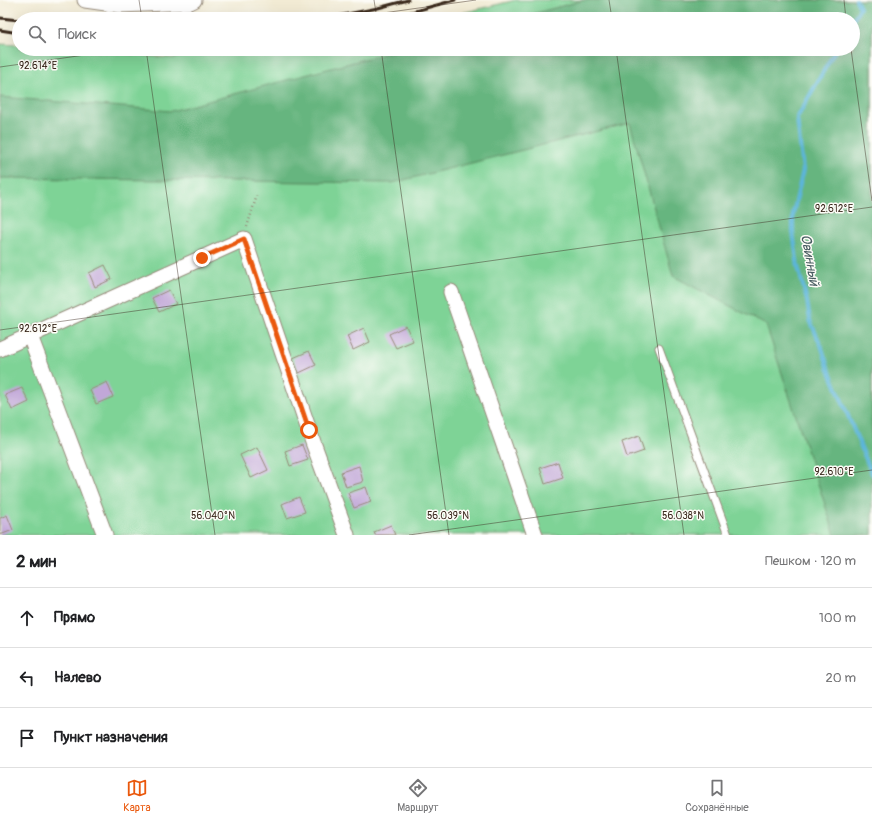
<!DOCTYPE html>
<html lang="ru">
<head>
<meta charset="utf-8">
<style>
	:root { --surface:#fff; --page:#f2f2f2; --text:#202124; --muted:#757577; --line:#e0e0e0; --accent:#ea580c }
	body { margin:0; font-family:Pangolin,sans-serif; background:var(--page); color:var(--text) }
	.stop { position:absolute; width:12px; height:12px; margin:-9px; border:3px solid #ea580c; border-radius:50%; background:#fff }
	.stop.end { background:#ea580c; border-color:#fff; box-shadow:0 1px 4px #0008 }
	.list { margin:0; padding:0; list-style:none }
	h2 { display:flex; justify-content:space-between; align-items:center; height:52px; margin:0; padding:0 16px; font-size:17px }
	h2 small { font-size:13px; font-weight:400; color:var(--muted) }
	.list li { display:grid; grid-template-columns:26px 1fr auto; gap:12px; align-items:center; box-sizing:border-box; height:60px; padding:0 16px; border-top:1px solid var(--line) }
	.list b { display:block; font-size:15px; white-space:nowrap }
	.list em { font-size:13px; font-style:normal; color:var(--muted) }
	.icon { flex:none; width:22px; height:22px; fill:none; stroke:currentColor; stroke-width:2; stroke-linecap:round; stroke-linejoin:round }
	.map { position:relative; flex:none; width:872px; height:535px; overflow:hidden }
	.search { position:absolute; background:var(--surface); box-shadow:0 4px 16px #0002; left:12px; right:12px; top:12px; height:44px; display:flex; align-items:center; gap:10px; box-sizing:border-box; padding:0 14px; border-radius:22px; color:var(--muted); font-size:15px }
	.sheet { height:232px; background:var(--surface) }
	nav { display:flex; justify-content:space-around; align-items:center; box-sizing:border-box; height:56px; border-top:1px solid var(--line); background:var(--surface); font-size:11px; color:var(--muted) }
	nav a { display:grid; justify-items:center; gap:2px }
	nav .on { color:var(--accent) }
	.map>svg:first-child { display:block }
</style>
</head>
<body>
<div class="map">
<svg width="872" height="535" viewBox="0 0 872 535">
	<rect width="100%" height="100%" fill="#fdfcf7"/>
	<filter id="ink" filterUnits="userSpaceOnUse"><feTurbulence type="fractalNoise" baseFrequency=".025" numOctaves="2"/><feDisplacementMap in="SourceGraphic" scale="8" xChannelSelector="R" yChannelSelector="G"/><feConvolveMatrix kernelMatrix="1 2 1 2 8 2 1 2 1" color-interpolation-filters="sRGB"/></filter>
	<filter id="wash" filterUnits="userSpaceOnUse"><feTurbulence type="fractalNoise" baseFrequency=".012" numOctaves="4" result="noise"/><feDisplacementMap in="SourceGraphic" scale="16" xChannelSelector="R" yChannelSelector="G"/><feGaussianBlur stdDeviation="0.9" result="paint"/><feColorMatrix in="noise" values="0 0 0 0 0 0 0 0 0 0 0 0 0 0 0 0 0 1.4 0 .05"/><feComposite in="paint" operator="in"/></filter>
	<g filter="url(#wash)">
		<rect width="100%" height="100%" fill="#f2ebd4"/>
		<polygon fill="#7ed396" stroke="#5c7e5a" points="516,0 872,0 872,535 0,535 0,44 19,45 19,49 65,49 172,58 265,49 853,49 853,19 437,19"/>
		<polygon fill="#66b57f" stroke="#50704e" points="584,0 872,0 872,535 835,535 766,325 673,276 630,123 392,183 0,178 0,97 171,111 402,49 853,49 853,19 514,19"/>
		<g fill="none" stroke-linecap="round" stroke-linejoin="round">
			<g stroke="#5cb5da" stroke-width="4">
				<polyline points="853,20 860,8 856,0"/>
				<polyline points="836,49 797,118 803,170 793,214 793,232 798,267 807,301 810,320 822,348 828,367 872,474"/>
			</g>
		</g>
		<g id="blocks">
			<g fill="#c1a7d8">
				<polygon points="105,265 112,279 95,287 89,273"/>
				<polygon points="169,290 176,304 159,312 152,298"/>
				<polygon points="406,326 413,341 396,348 389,334"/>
				<polygon points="364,328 370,342 353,350 347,336"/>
				<polygon points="309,351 316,365 299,373 293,358"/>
				<polygon points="107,382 113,397 96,404 90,390"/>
				<polygon points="22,388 29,402 12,410 5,395"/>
				<polygon points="639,436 644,451 627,457 622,442"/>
				<polygon points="302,445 308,460 290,466 285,451"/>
				<polygon points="257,447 268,470 251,478 240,455"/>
				<polygon points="558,462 563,478 545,484 540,468"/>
				<polygon points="359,466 363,482 346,487 341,472"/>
				<polygon points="366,487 371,502 354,508 348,493"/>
				<polygon points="299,497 305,512 287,518 282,504"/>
				<polygon points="7,515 13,530 0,535 0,518"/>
				<polygon points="391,525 395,535 375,535 374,532"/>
			</g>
		</g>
	</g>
	<g filter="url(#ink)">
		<use href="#blocks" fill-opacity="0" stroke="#968a79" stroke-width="1"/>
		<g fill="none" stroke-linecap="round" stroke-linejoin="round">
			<g stroke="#968a79" stroke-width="9">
				<polyline id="service" points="659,348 728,535"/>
			</g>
			<g stroke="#968a79" stroke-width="17">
				<g id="minor">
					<polyline points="85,0 120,5 190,2 194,0"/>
					<polyline points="451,292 535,535"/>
					<polyline points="30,336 105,535"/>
					<polyline points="0,349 244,239 314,445 347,535"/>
				</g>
			</g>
			<polyline stroke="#968a79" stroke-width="2.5" stroke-dasharray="1 3" stroke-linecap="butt" points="247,227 257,195"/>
			<use href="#service" stroke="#fff" stroke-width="7"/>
			<use href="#minor" stroke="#fff" stroke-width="15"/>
			<g stroke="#3b2a1e" stroke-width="3">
				<polyline points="0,18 19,20"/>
				<polyline points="322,19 378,8 408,0"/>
				<polyline points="386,19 455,0"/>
				<polyline points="0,30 19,33"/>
			</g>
		</g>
	</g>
	<g fill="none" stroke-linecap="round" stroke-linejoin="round" filter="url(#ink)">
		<polyline stroke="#ea580c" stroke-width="5" points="202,258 244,239 309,430"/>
	</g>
	<path fill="none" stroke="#3b2a1e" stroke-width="1" stroke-opacity="0.45" d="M139,0L142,19M374,0L377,19M609,0L612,19M844,0L846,19M340,19L476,0M146,49L215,535M381,49L449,535M616,49L684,535M851,49L872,201M0,67L127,49M0,330L872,207M409,535L872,470"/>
	<g text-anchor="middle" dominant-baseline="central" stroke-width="3" stroke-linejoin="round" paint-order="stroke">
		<g font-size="14" font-style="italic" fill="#475b60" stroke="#fdfcf7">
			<text transform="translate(810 260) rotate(80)">Овинный</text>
		</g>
	</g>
	<g font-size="10" text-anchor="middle" fill="#3b2a1e" stroke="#fdfcf7" stroke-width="3" stroke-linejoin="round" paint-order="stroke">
		<text x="38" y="69">92.614°E</text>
		<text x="834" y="212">92.612°E</text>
		<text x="38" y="332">92.612°E</text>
		<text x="834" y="475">92.610°E</text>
		<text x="213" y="519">56.040°N</text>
		<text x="448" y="519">56.039°N</text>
		<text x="683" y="519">56.038°N</text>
	</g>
</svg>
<div class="stop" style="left:309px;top:430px"></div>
<div class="stop end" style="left:202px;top:258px"></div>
<div class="search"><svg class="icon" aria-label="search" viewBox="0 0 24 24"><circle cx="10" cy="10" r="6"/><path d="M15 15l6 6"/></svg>Поиск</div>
</div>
<section class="sheet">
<h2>2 мин<small>Пешком · 120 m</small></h2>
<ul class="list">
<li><svg class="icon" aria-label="ahead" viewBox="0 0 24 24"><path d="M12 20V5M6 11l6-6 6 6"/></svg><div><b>Прямо</b></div><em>100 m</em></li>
<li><svg class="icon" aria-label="left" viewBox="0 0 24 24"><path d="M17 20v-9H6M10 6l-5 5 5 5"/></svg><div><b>Налево</b></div><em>20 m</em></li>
<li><svg class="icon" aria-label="arrive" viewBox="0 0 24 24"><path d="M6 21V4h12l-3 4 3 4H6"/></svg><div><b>Пункт назначения</b></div></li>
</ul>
</section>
<nav>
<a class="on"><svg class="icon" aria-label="map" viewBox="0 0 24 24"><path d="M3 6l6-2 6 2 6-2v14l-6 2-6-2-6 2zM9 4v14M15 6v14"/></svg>Карта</a>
<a><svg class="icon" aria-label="directions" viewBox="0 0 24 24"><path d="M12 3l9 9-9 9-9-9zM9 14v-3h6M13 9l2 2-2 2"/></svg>Маршрут</a>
<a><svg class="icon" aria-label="saved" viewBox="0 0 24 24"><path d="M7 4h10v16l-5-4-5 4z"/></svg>Сохранённые</a>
</nav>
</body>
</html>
